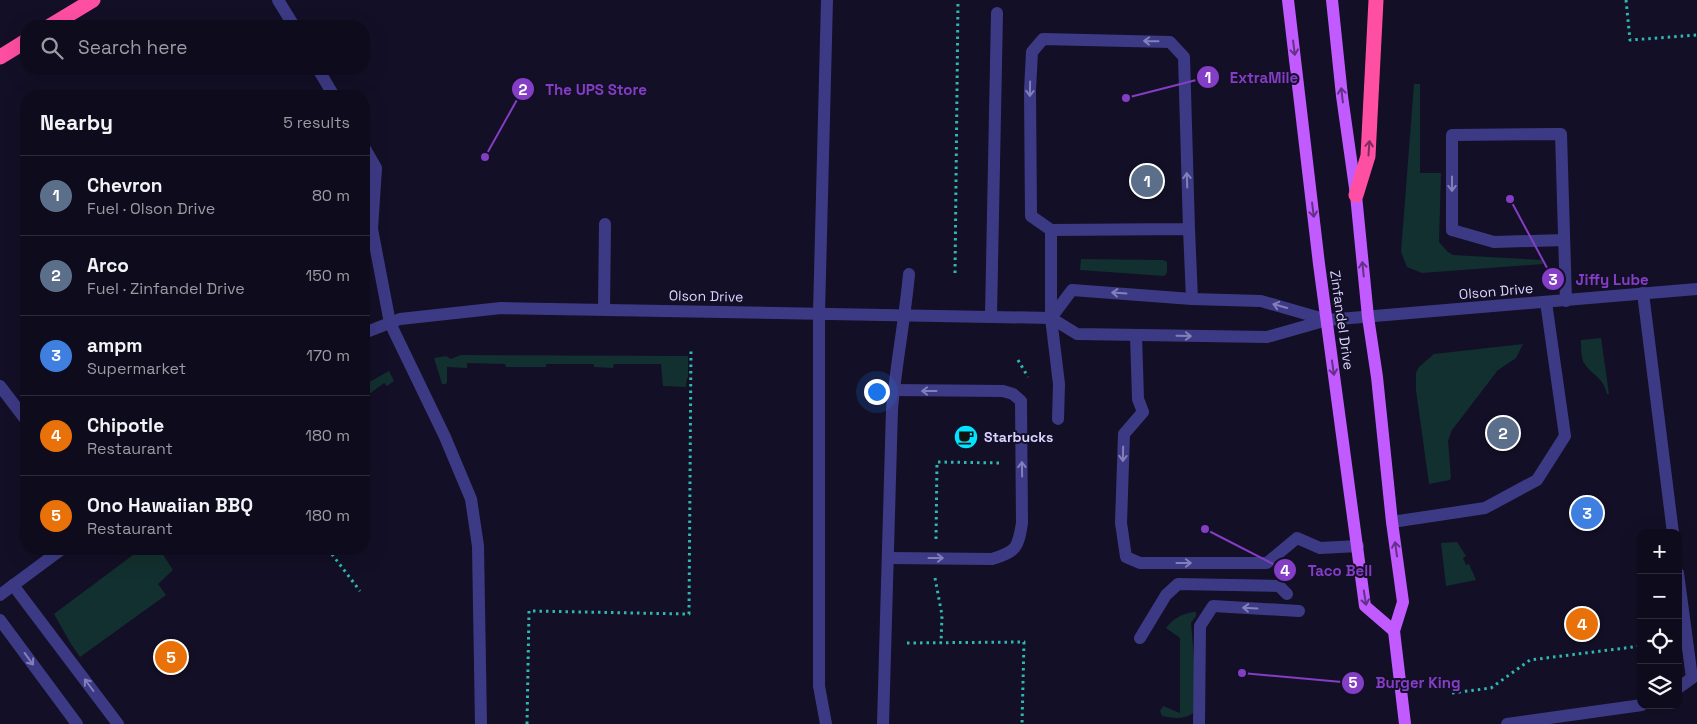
<!DOCTYPE html>
<html lang="en">
<head>
<meta charset="utf-8">
<style>
	:root { --surface:#0e0b1c; --page:#1c1929; --text:#f1f3f6; --muted:#9b9ba3; --line:#2e2b3b; --accent:#7c3aed }
	body { margin:0; font-family:"Space Grotesk",sans-serif; background:var(--page); color:var(--text) }
	.controls { position:absolute; right:15px; bottom:15px; display:grid; overflow:hidden; border-radius:10px; box-shadow:0 5px 20px #0002 }
	.controls button { width:45px; height:45px; display:grid; place-items:center; padding:0; border:0; border-bottom:1px solid var(--line); background:var(--surface); color:var(--text); font:25px sans-serif }
	.you { position:absolute; left:876px; top:391px; width:18px; height:18px; margin:-12px; border:4px solid #fff; border-radius:50%; background:#1a73e8; box-shadow:0 0 0 8px #1a73e833 }
	.badge { display:grid; place-items:center; width:32px; height:32px; border-radius:50%; background:var(--accent); color:#fff; font-size:16px; font-weight:700 }
	.pin { position:absolute; translate:-50% -50%; border:2px solid #fff; box-shadow:0 1px 5px #0006 }
	.list { margin:0; padding:0; list-style:none }
	h2 { display:flex; justify-content:space-between; align-items:center; height:65px; margin:0; padding:0 20px; font-size:21px }
	h2 small { font-size:16px; font-weight:400; color:var(--muted) }
	.list li { display:grid; grid-template-columns:32px 1fr auto; gap:15px; align-items:center; box-sizing:border-box; height:80px; padding:0 20px; border-top:1px solid var(--line) }
	.list b { display:block; font-size:19px; white-space:nowrap }
	.list p { margin:0; font-size:16px; white-space:nowrap; color:var(--muted) }
	.list em { font-size:16px; font-style:normal; color:var(--muted) }
	.icon { flex:none; width:28px; height:28px; fill:none; stroke:currentColor; stroke-width:2; stroke-linecap:round; stroke-linejoin:round }
	.map { position:relative; flex:none; width:1697px; height:724px; overflow:hidden }
	.search { position:absolute; background:var(--surface); box-shadow:0 5px 20px #0002; left:20px; top:20px; width:350px; height:55px; display:flex; align-items:center; gap:12px; box-sizing:border-box; padding:0 18px; border-radius:20px; color:var(--muted); font-size:19px }
	.panel { position:absolute; background:var(--surface); box-shadow:0 5px 20px #0002; left:20px; top:90px; width:350px; height:465px; border-radius:20px }
	.map>svg:first-child { display:block }
</style>
</head>
<body>
<div class="map">
<svg width="1697" height="724" viewBox="0 0 1697 724">
	<rect width="100%" height="100%" fill="#130f26"/>
	<g fill="#12302f">
		<polygon points="1414,84 1420,84 1420,173 1441,173 1439,242 1448,252 1453,255 1542,260 1543,264 1422,273 1407,267 1401,252"/>
		<polygon points="1081,259 1163,260 1167,262 1167,273 1164,276 1080,270"/>
		<path d="M1601,338L1609,394H1607C1603,375 1589,374 1583,361C1581,355 1581,346 1581,340Z"/>
		<polygon points="1523,344 1516,358 1498,370 1452,430 1448,441 1451,477 1450,480 1429,484 1416,390 1416,373 1419,367 1434,354"/>
		<polygon points="461,355 688,356 688,378 687,378 686,387 663,386 661,364 614,364 613,368 594,367 594,364 546,364 546,367 506,367 505,364 467,363 467,368 447,367 447,382 446,384 442,384 434,358 446,356 451,359"/>
		<polygon points="389,371 394,381 387,386 384,383 364,398 364,385"/>
		<polygon points="1457,542 1466,556 1463,558 1466,565 1469,564 1476,580 1446,586 1441,543"/>
		<polygon points="141,549 161,549 160,550 173,570 158,584 166,595 80,657 71,644 54,614"/>
		<path d="M1193,612H1196V616L1191,623L1195,671L1193,713C1185,720 1172,718 1162,716L1160,711L1163,706L1180,713V638L1166,628C1174,618 1182,614 1193,612Z"/>
	</g>
	<g fill="none" stroke-linecap="round" stroke-linejoin="round">
		<g stroke="#2fb8b0" stroke-width="3" stroke-dasharray="2.5 4" stroke-linecap="butt">
			<polyline points="1626,0 1630,40 1697,35"/>
			<polyline points="955,273 958,0"/>
			<polyline points="1018,360 1028,377"/>
			<polyline points="936,539 937,462 1001,463"/>
			<polyline points="328,549 360,591"/>
			<polyline points="935,578 942,615 941,643"/>
			<polyline points="907,643 1024,642 1022,724"/>
			<polyline points="1452,693 1491,688 1530,660 1641,646"/>
			<polyline points="527,724 529,611 689,614 691,348"/>
		</g>
		<g stroke="#3d3a85" stroke-width="12">
			<polyline points="278,0 294,26"/>
			<polyline points="318,69 334,96"/>
			<polyline points="364,147 376,168 372,229 390,323 445,437 471,499 478,546 481,724"/>
			<polyline points="1189,229 1184,57 1170,42 1043,39 1032,52 1030,90 1031,216 1051,230 1189,229 1192,299"/>
			<polyline points="1051,230 1051,318 1059,384 1058,419"/>
			<polyline points="1564,240 1494,242 1452,230 1452,135 1561,134 1566,301"/>
			<polyline points="1643,293 1673,533"/>
			<polyline points="604,309 605,224"/>
			<polyline points="991,316 997,13"/>
			<polyline points="1051,318 1072,290 1192,299 1261,301 1327,320"/>
			<polyline points="364,333 400,319 501,308 1051,318 1077,334 1267,337 1327,320 1697,289"/>
			<polyline points="1136,335 1138,399 1143,412 1124,434 1121,523 1126,557 1140,563 1267,563 1297,538 1320,548 1358,546"/>
			<polyline points="0,386 26,420"/>
			<polyline points="1392,522 1485,508 1537,480 1565,436 1546,302"/>
			<path d="M888,558L992,559C1017,551 1018,548 1022,523L1021,401L1013,394L1003,391L893,390"/>
			<polyline points="1678,573 1692,678 1678,688"/>
			<polyline points="13,585 118,724"/>
			<polyline points="0,595 62,549"/>
			<polyline points="0,620 77,724"/>
			<polyline points="1140,638 1166,595 1178,584 1279,586 1287,594"/>
			<polyline points="826,724 819,686 819,313 827,0"/>
			<path d="M883,724L892,409C896,364 905,319 909,274"/>
			<polyline points="1199,724 1200,626 1213,606 1299,611"/>
			<polyline points="1507,724 1642,705"/>
		</g>
		<g stroke="#c25bff" stroke-width="12">
			<polyline points="1288,0 1319,264 1365,606 1394,631"/>
			<polyline points="1332,0 1342,96 1356,195 1368,317 1377,377 1392,522 1403,602 1394,631 1405,724"/>
		</g>
		<g stroke="#ff4fa3" stroke-width="15">
			<polyline points="50,26 93,0"/>
			<polyline points="0,57 26,41"/>
			<polyline points="1356,195 1368,156 1376,0"/>
		</g>
	</g>
	<defs><path id="oneway-shaft" d="M-6 0H5M1.5-3L5.5 0L1.5 3" fill="none" stroke-width="1.6" stroke-linecap="round" stroke-linejoin="round" transform="scale(1.25)"/></defs>
	<g stroke="#837fbc">
		<use href="#oneway-shaft" transform="translate(1151 41) rotate(-179)"/>
		<use href="#oneway-shaft" transform="translate(1030 89) rotate(91)"/>
		<use href="#oneway-shaft" transform="translate(1187 180) rotate(-92)"/>
		<use href="#oneway-shaft" transform="translate(1452 184) rotate(90)"/>
		<use href="#oneway-shaft" transform="translate(1119 293) rotate(-176)"/>
		<use href="#oneway-shaft" transform="translate(1280 306) rotate(-164)"/>
		<use href="#oneway-shaft" transform="translate(1184 336) rotate(1)"/>
		<use href="#oneway-shaft" transform="translate(929 391) rotate(-180)"/>
		<use href="#oneway-shaft" transform="translate(1123 454) rotate(91)"/>
		<use href="#oneway-shaft" transform="translate(1022 469) rotate(-91)"/>
		<use href="#oneway-shaft" transform="translate(936 558)"/>
		<use href="#oneway-shaft" transform="translate(1184 563)"/>
		<use href="#oneway-shaft" transform="translate(1250 608) rotate(-177)"/>
		<use href="#oneway-shaft" transform="translate(29 659) rotate(54)"/>
		<use href="#oneway-shaft" transform="translate(89 685) rotate(-127)"/>
	</g>
	<g stroke="#623188">
		<use href="#oneway-shaft" transform="translate(1294 48) rotate(83)"/>
		<use href="#oneway-shaft" transform="translate(1342 95) rotate(-97)"/>
		<use href="#oneway-shaft" transform="translate(1313 210) rotate(83)"/>
		<use href="#oneway-shaft" transform="translate(1363 269) rotate(-96)"/>
		<use href="#oneway-shaft" transform="translate(1333 368) rotate(82)"/>
		<use href="#oneway-shaft" transform="translate(1396 549) rotate(-98)"/>
		<use href="#oneway-shaft" transform="translate(1365 598) rotate(81)"/>
	</g>
	<use stroke="#7d2c5e" href="#oneway-shaft" transform="translate(1369 148) rotate(-86)"/>
	<defs>
		<g id="cafe-disc" transform="scale(1.25)"><circle r="9.5" fill="#00e5ff" stroke="#130f26"/><path d="M-5.5-4.5H6V0H3Q3 3.5 0 3.5H-2.5Q-5.5 3.5-5.5 0ZM3-3.2v2h1.7v-2ZM-6 4.5H4V6H-6Z" fill="#111"/></g>
	</defs>
	<g fill-rule="evenodd">
		<use href="#cafe-disc" x="966" y="437"/>
	</g>
	<g text-anchor="middle" dominant-baseline="central" stroke-width="4" stroke-linejoin="round" paint-order="stroke">
		<g font-size="14" fill="#d9d4ff" stroke="#130f26">
			<text transform="translate(1496 291) rotate(-5)">Olson Drive</text>
			<text transform="translate(706 296) rotate(1)">Olson Drive</text>
			<text transform="translate(1342 320) rotate(82)">Zinfandel Drive</text>
		</g>
		<g font-size="14" font-weight="bold" fill="#d9d4ff" stroke="#130f26" text-anchor="start">
			<text x="984" y="437">Starbucks</text>
		</g>
	</g>
	<path fill="none" stroke="#843dc5" stroke-width="2" d="M1126 98L1208 77M485 157L523 89M1510 199L1553 279M1205 529L1285 570M1242 673L1353 683"/>
	<g fill="#843dc5" stroke="#130f26" stroke-width="2">
		<circle cx="1126" cy="98" r="5"/>
		<circle cx="485" cy="157" r="5"/>
		<circle cx="1510" cy="199" r="5"/>
		<circle cx="1205" cy="529" r="5"/>
		<circle cx="1242" cy="673" r="5"/>
		<circle cx="1208" cy="77" r="12"/>
		<circle cx="523" cy="89" r="12"/>
		<circle cx="1553" cy="279" r="12"/>
		<circle cx="1285" cy="570" r="12"/>
		<circle cx="1353" cy="683" r="12"/>
	</g>
	<g font-size="15" text-anchor="middle" font-weight="bold" fill="#fff">
		<text x="1208" y="83">1</text>
		<text x="523" y="95">2</text>
		<text x="1553" y="285">3</text>
		<text x="1285" y="576">4</text>
		<text x="1353" y="688">5</text>
	</g>
	<g font-size="15" text-anchor="middle" font-weight="bold" fill="#843dc5" stroke="#130f26" stroke-width="4" stroke-linejoin="round" paint-order="stroke">
		<text x="1264" y="83">ExtraMile</text>
		<text x="596" y="95">The UPS Store</text>
		<text x="1612" y="285">Jiffy Lube</text>
		<text x="1340" y="576">Taco Bell</text>
		<text x="1418" y="688">Burger King</text>
	</g>
</svg>
<div class="controls">
<button>+</button>
<button>−</button>
<button><svg class="icon" aria-label="locate" viewBox="0 0 24 24"><circle cx="12" cy="12" r="6"/><path d="M12 2v4M12 18v4M2 12h4M18 12h4"/></svg></button>
<button><svg class="icon" aria-label="layers" viewBox="0 0 24 24"><path d="M12 4l9 5-9 5-9-5zM3 14l9 5 9-5"/></svg></button>
</div>
<div class="you"></div>
<div class="pin badge" style="left:1147px;top:181px;background:#5c6f8a">1</div>
<div class="pin badge" style="left:1503px;top:433px;background:#5c6f8a">2</div>
<div class="pin badge" style="left:1587px;top:513px;background:#3f7fe0">3</div>
<div class="pin badge" style="left:1582px;top:624px;background:#e8710a">4</div>
<div class="pin badge" style="left:171px;top:657px;background:#e8710a">5</div>
<div class="search"><svg class="icon" aria-label="search" viewBox="0 0 24 24"><circle cx="10" cy="10" r="6"/><path d="M15 15l6 6"/></svg>Search here</div>
<section class="panel">
<h2>Nearby<small>5 results</small></h2>
<ul class="list">
<li><span class="badge" style="background:#5c6f8a">1</span><div><b>Chevron</b><p>Fuel · Olson Drive</p></div><em>80 m</em></li>
<li><span class="badge" style="background:#5c6f8a">2</span><div><b>Arco</b><p>Fuel · Zinfandel Drive</p></div><em>150 m</em></li>
<li><span class="badge" style="background:#3f7fe0">3</span><div><b>ampm</b><p>Supermarket</p></div><em>170 m</em></li>
<li><span class="badge" style="background:#e8710a">4</span><div><b>Chipotle</b><p>Restaurant</p></div><em>180 m</em></li>
<li><span class="badge" style="background:#e8710a">5</span><div><b>Ono Hawaiian BBQ</b><p>Restaurant</p></div><em>180 m</em></li>
</ul>
</section>
</div>
</body>
</html>
